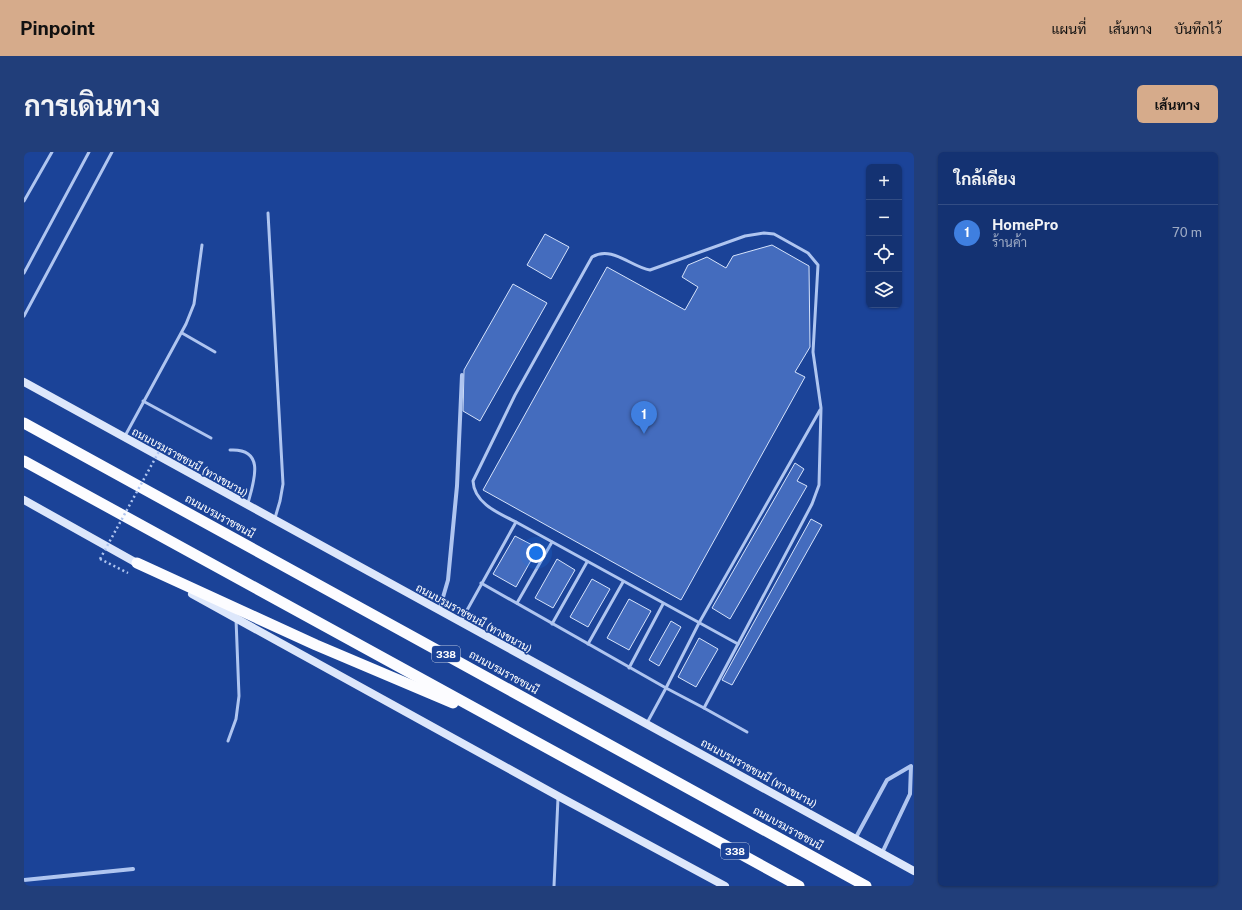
<!DOCTYPE html>
<html lang="th">
<head>
<meta charset="utf-8">
<style>
	:root { --surface:#143272; --page:#213e7a; --text:#f1f3f6; --muted:#9daac4; --line:#334d84; --accent:#d6ab8b }
	body { margin:0; font-family:"Public Sans",Sarabun,sans-serif; background:var(--page); color:var(--text) }
	.controls { position:absolute; right:12px; top:12px; display:grid; overflow:hidden; border-radius:6px; box-shadow:0 1px 3px #0004 }
	.controls button { width:36px; height:36px; display:grid; place-items:center; padding:0; border:0; border-bottom:1px solid var(--line); background:var(--surface); color:var(--text); font:20px sans-serif }
	.you { position:absolute; left:512px; top:401px; width:14px; height:14px; margin:-10px; border:3px solid #fff; border-radius:50%; background:#1a73e8; box-shadow:0 0 0 6px #1a73e833 }
	.badge { display:grid; place-items:center; width:26px; height:26px; border-radius:50%; background:var(--accent); color:#fff; font-size:13px; font-weight:700 }
	.pin { position:absolute; translate:-50% -33px; filter:drop-shadow(0 1px 2px #0008) }
	.pin::after { content:''; position:absolute; top:21px; width:14px; height:12px; background:inherit; clip-path:polygon(0 0,100% 0,50% 100%) }
	.list { margin:0; padding:0; list-style:none }
	h2 { display:flex; justify-content:space-between; align-items:center; height:52px; margin:0; padding:0 16px; font-size:17px }
	h2 small { font-size:13px; font-weight:400; color:var(--muted) }
	.list li { display:grid; grid-template-columns:26px 1fr auto; gap:12px; align-items:center; box-sizing:border-box; height:56px; padding:0 16px; border-top:1px solid var(--line) }
	.list b { display:block; font-size:15px; white-space:nowrap }
	.list p { margin:0; font-size:13px; white-space:nowrap; color:var(--muted) }
	.list em { font-size:13px; font-style:normal; color:var(--muted) }
	.icon { flex:none; width:22px; height:22px; fill:none; stroke:currentColor; stroke-width:2; stroke-linecap:round; stroke-linejoin:round }
	.map { position:relative; flex:none; width:890px; height:734px; overflow:hidden; border-radius:6px }
	header { display:flex; align-items:center; gap:24px; box-sizing:border-box; height:56px; padding:0 20px; background:var(--accent); color:#111 }
	header strong { font-size:19px }
	nav { display:flex; gap:22px; margin-inline-start:auto; font-size:14px }
	.intro { display:flex; align-items:center; justify-content:space-between; box-sizing:border-box; height:96px; padding:0 24px }
	h1 { margin:0; font-size:28px }
	.button { padding:10px 18px; border-radius:6px; background:var(--accent); color:#111; font-size:14px; font-weight:700 }
	main { display:flex; gap:24px; padding:0 24px }
	aside { flex:1; background:var(--surface); border-radius:6px; box-shadow:0 1px 3px #0004 }
	.map>svg:first-child { display:block }
</style>
</head>
<body>
<header>
<strong>Pinpoint</strong>
<nav><a>แผนที่</a><a>เส้นทาง</a><a>บันทึกไว้</a></nav>
</header>
<div class="intro"><h1>การเดินทาง</h1><a class="button">เส้นทาง</a></div>
<main>
<div class="map">
<svg width="890" height="734" viewBox="0 0 890 734">
	<rect width="100%" height="100%" fill="#1b4398"/>
	<g fill="#446cbe" stroke="#d6e3fb">
		<polygon points="521,82 545,95 527,127 503,113"/>
		<polygon points="748,93 785,114 786,195 771,220 781,225 657,448 459,338 583,115 661,158 674,135 658,125 664,113 683,105 702,116 709,104"/>
		<polygon points="489,132 523,151 456,269 439,259 440,218"/>
		<polygon points="771,311 780,317 773,329 783,334 706,467 688,456"/>
		<polygon points="787,367 798,373 708,533 698,528"/>
		<polygon points="491,384 514,396 492,435 469,422"/>
		<polygon points="533,407 551,418 529,456 511,446"/>
		<polygon points="568,427 586,437 564,475 546,465"/>
		<polygon points="605,447 627,459 605,498 583,486"/>
		<polygon points="647,469 657,475 635,514 625,508"/>
		<polygon points="675,486 694,497 672,535 654,525"/>
	</g>
	<g fill="none" stroke-linecap="round" stroke-linejoin="round">
		<polyline stroke="#afc5f0" stroke-width="2.5" stroke-dasharray="2 3" stroke-linecap="butt" points="76,407 104,421"/>
		<g stroke="#afc5f0" stroke-width="3">
			<polyline points="0,49 28,0"/>
			<polyline points="244,61 259,332 256,349 251,366"/>
			<polyline points="0,121 65,0"/>
			<polyline points="0,164 88,0"/>
			<polyline points="158,181 191,200"/>
			<polyline points="119,249 187,286"/>
			<polyline points="101,284 162,172 170,152 178,93"/>
			<path d="M206,298C242,296 230,329 224,351"/>
			<path d="M492,370C474,361 450,351 449,329L491,243L568,105C588,93 607,115 626,118L721,84L740,81L750,82L784,101L794,113L789,200L797,256L795,333L788,352L714,492"/>
			<polyline points="457,431 642,536 675,471 796,258"/>
			<polyline points="493,451 528,390"/>
			<polyline points="437,469 492,370 714,492 680,556 642,536 623,571"/>
			<polyline points="528,472 563,410"/>
			<polyline points="564,492 599,430"/>
			<polyline points="605,516 639,452"/>
			<polyline points="680,556 723,580"/>
			<polyline points="204,589 212,567 215,544 212,467"/>
			<polyline points="530,734 534,646"/>
		</g>
		<g stroke="#afc5f0" stroke-width="4">
			<polyline points="415,459 424,428 433,334 438,223"/>
			<polyline points="831,687 863,628 887,614 886,642 858,701"/>
			<polyline points="0,728 109,717"/>
		</g>
		<g stroke="#dde7fb" stroke-width="8">
			<polyline points="0,230 890,719"/>
			<polyline points="0,348 118,414"/>
			<polyline points="168,442 534,644 701,734"/>
		</g>
		<g stroke="#fcfcff" stroke-width="11">
			<polyline points="0,271 842,734"/>
			<polyline points="0,309 775,734"/>
			<polyline points="113,411 292,493 429,551"/>
		</g>
		<polyline stroke="#afc5f0" stroke-width="2.5" stroke-dasharray="2 3" stroke-linecap="butt" points="76,407 138,294"/>
	</g>
	<g text-anchor="middle" dominant-baseline="central" stroke-width="3" stroke-linejoin="round" paint-order="stroke">
		<g fill="#1b4398" stroke="#bbc7e0" stroke-width="1">
			<rect x="408" y="494" width="28" height="16" rx="3"/>
			<rect x="697" y="691" width="28" height="16" rx="3"/>
		</g>
		<g font-size="10" font-weight="bold" fill="#fff">
			<text x="422" y="502">338</text>
			<text x="711" y="699">338</text>
		</g>
		<g font-size="11" fill="#fff" stroke="#1b4398">
			<text transform="translate(166 310) rotate(29)">ถนนบรมราชชนนี (ทางขนาน)</text>
			<text transform="translate(196 364) rotate(29)">ถนนบรมราชชนนี</text>
			<text transform="translate(450 466) rotate(29)">ถนนบรมราชชนนี (ทางขนาน)</text>
			<text transform="translate(480 520) rotate(29)">ถนนบรมราชชนนี</text>
			<text transform="translate(735 621) rotate(29)">ถนนบรมราชชนนี (ทางขนาน)</text>
			<text transform="translate(764 676) rotate(29)">ถนนบรมราชชนนี</text>
		</g>
	</g>
</svg>
<div class="controls">
<button>+</button>
<button>−</button>
<button><svg class="icon" aria-label="locate" viewBox="0 0 24 24"><circle cx="12" cy="12" r="6"/><path d="M12 2v4M12 18v4M2 12h4M18 12h4"/></svg></button>
<button><svg class="icon" aria-label="layers" viewBox="0 0 24 24"><path d="M12 4l9 5-9 5-9-5zM3 14l9 5 9-5"/></svg></button>
</div>
<div class="you"></div>
<div class="pin badge" style="left:620px;top:282px;background:#3f7fe0">1</div>
</div>
<aside>
<h2>ใกล้เคียง<small></small></h2>
<ul class="list">
<li><span class="badge" style="background:#3f7fe0">1</span><div><b>HomePro</b><p>ร้านค้า</p></div><em>70 m</em></li>
</ul>
</aside>
</main>
</body>
</html>
